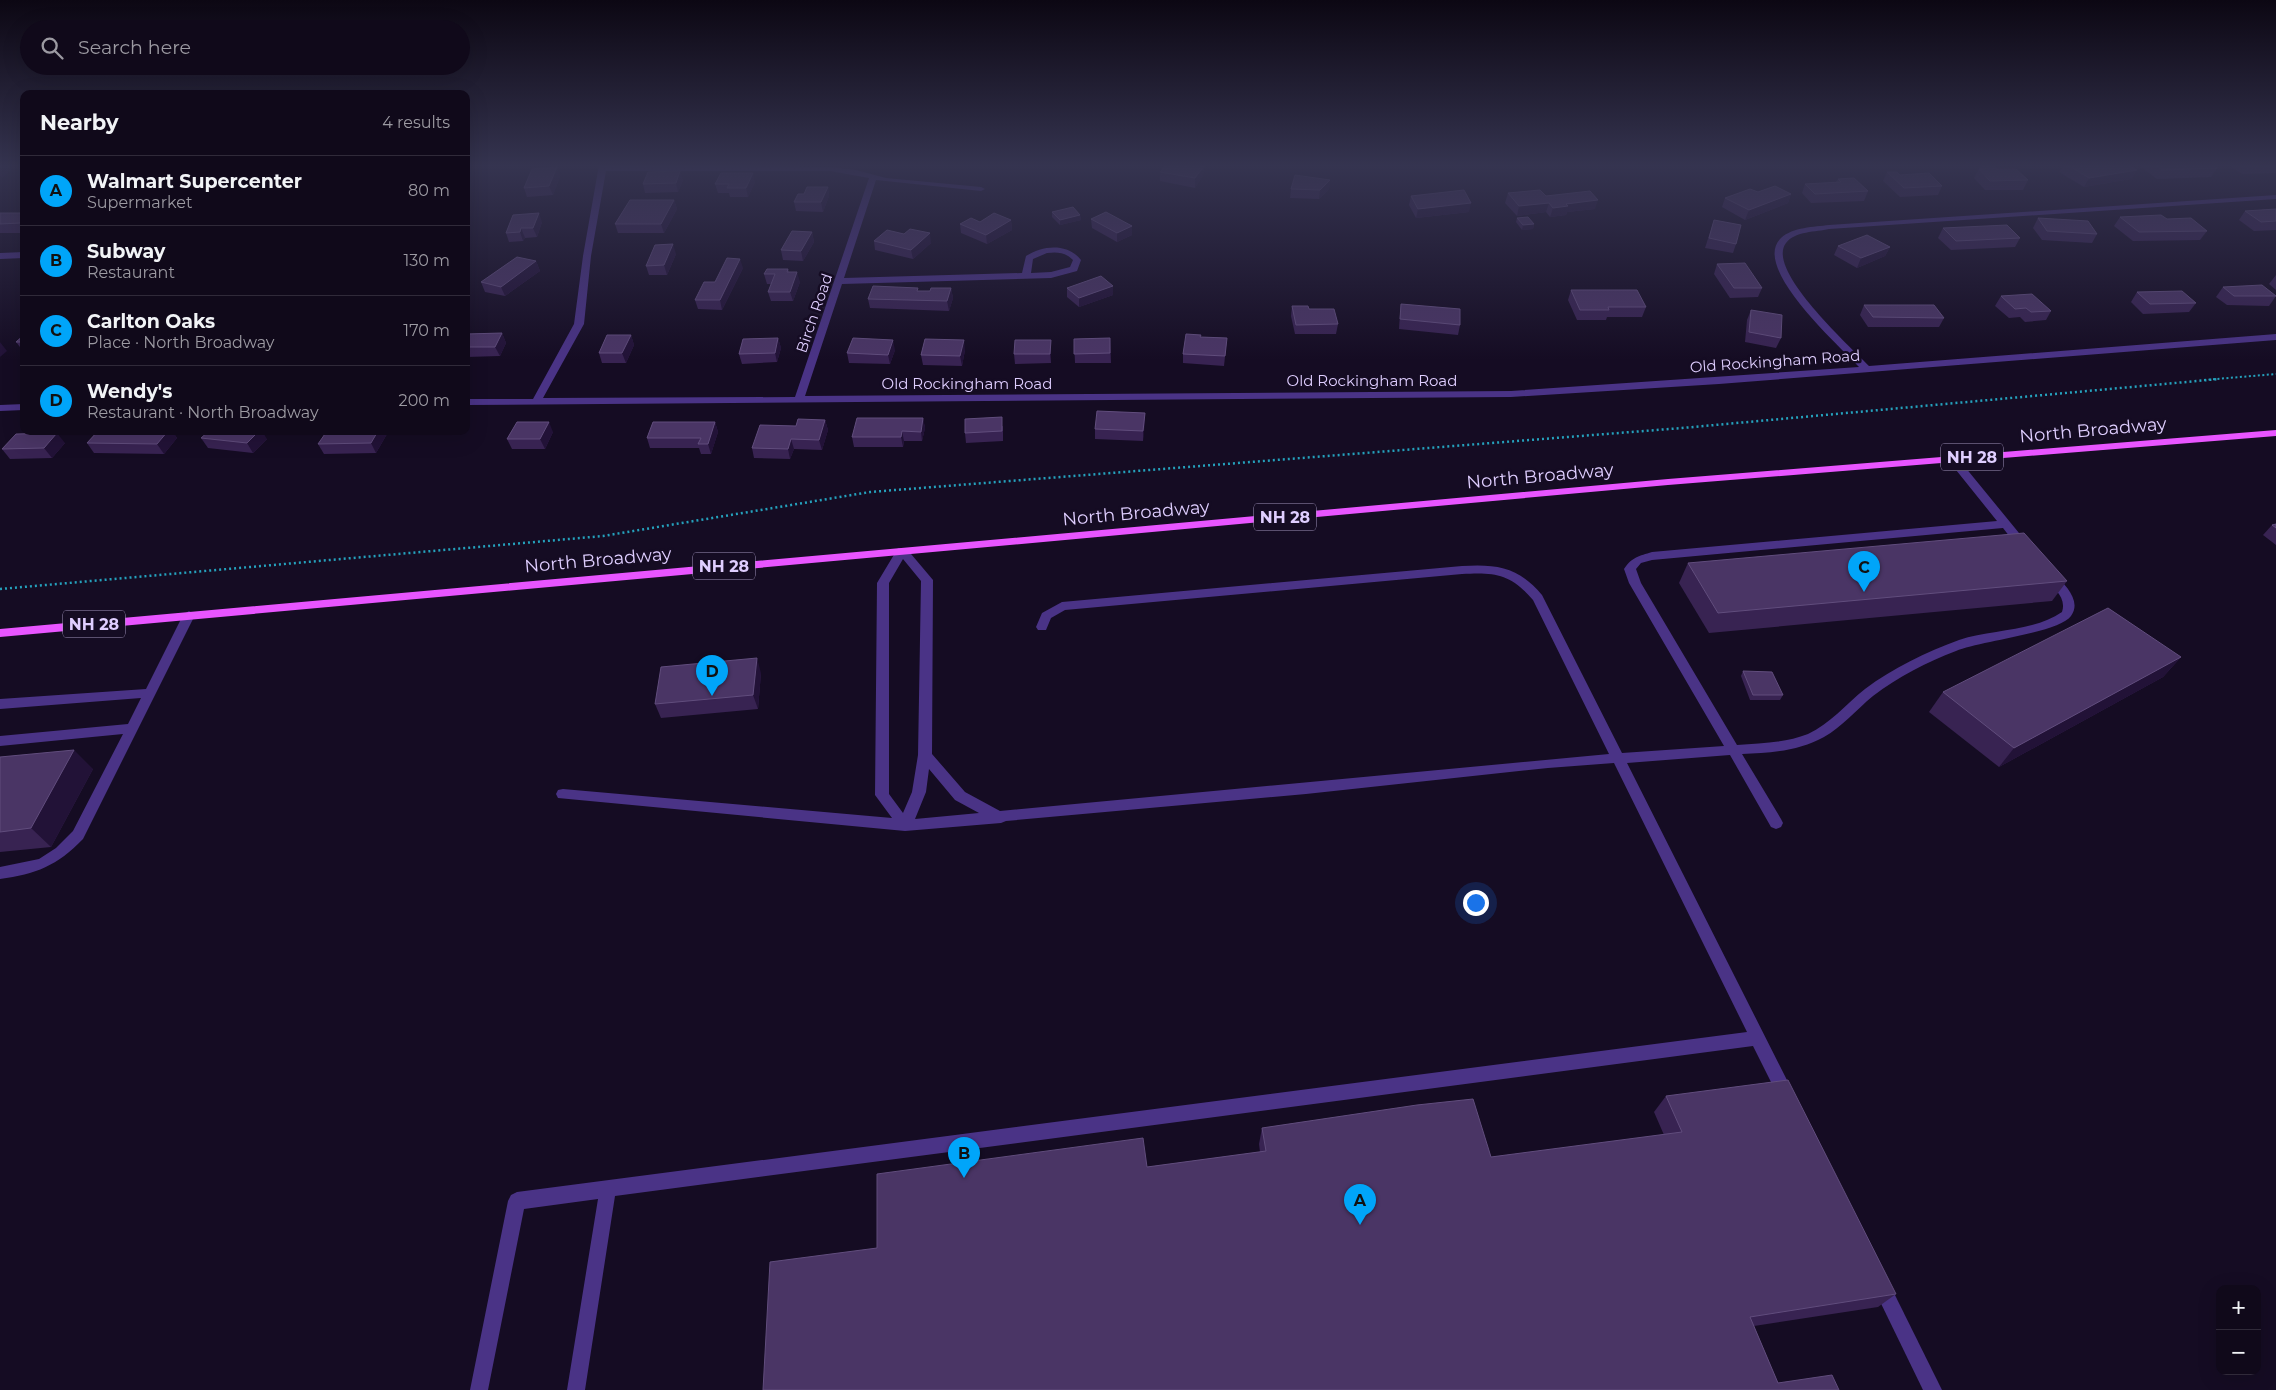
<!DOCTYPE html>
<html lang="en">
<head>
<meta charset="utf-8">
<style>
	:root { --surface:#10091a; --page:#1e1727; --text:#f1f3f6; --muted:#9c9aa2; --line:#302a39; --accent:#00a5f9 }
	body { margin:0; font-family:Montserrat,sans-serif; background:var(--page); color:var(--text) }
	.controls { position:absolute; right:15px; bottom:15px; display:grid; overflow:hidden; border-radius:10px; box-shadow:0 5px 20px #0002 }
	.controls button { width:45px; height:45px; display:grid; place-items:center; padding:0; border:0; border-bottom:1px solid var(--line); background:var(--surface); color:var(--text); font:25px sans-serif }
	.you { position:absolute; left:1475px; top:902px; width:18px; height:18px; margin:-12px; border:4px solid #fff; border-radius:50%; background:#1a73e8; box-shadow:0 0 0 8px #1a73e833 }
	.badge { display:grid; place-items:center; width:32px; height:32px; border-radius:50%; background:var(--accent); color:#111; font-size:16px; font-weight:700 }
	.pin { position:absolute; translate:-50% -41px; filter:drop-shadow(0 1px 2px #0008) }
	.pin::after { content:''; position:absolute; top:26px; width:18px; height:15px; background:inherit; clip-path:polygon(0 0,100% 0,50% 100%) }
	.list { margin:0; padding:0; list-style:none }
	h2 { display:flex; justify-content:space-between; align-items:center; height:65px; margin:0; padding:0 20px; font-size:21px }
	h2 small { font-size:16px; font-weight:400; color:var(--muted) }
	.list li { display:grid; grid-template-columns:32px 1fr auto; gap:15px; align-items:center; box-sizing:border-box; height:70px; padding:0 20px; border-top:1px solid var(--line) }
	.list b { display:block; font-size:19px; white-space:nowrap }
	.list p { margin:0; font-size:16px; white-space:nowrap; color:var(--muted) }
	.list em { font-size:16px; font-style:normal; color:var(--muted) }
	.icon { flex:none; width:28px; height:28px; fill:none; stroke:currentColor; stroke-width:2; stroke-linecap:round; stroke-linejoin:round }
	.map { position:relative; flex:none; width:2276px; height:1390px; overflow:hidden }
	.search { position:absolute; background:var(--surface); box-shadow:0 5px 20px #0002; left:20px; top:20px; width:450px; height:55px; display:flex; align-items:center; gap:12px; box-sizing:border-box; padding:0 18px; border-radius:28px; color:var(--muted); font-size:19px }
	.panel { position:absolute; background:var(--surface); box-shadow:0 5px 20px #0002; left:20px; top:90px; width:450px; height:345px; border-radius:10px }
	.map>svg:first-child { display:block }
</style>
</head>
<body>
<div class="map">
<svg width="2276" height="1390" viewBox="0 0 2276 1390">
	<rect width="100%" height="100%" fill="#150c23"/>
	<g fill="none" stroke-linecap="round" stroke-linejoin="round">
		<polyline stroke="#25a1bc" stroke-width="2" stroke-dasharray="2 2.5" stroke-linecap="butt" points="2204,380 2276,374"/>
		<polyline stroke="#25a1bc" stroke-width="2.5" stroke-dasharray="2 3" stroke-linecap="butt" points="0,589 603,536 870,492 1682,428 2219,379"/>
		<g fill="#4a3386" fill-rule="evenodd">
			<path d="M1952,455L1956,456L2028,544L2030,547L2028,550H2020L2003,528L1652,560L1641,563L1636,569L1641,583L1737,745C1761,743 1785,743 1808,734C1830,724 1846,704 1865,689C1893,668 1926,652 1959,640C1992,629 2033,632 2062,612C2067,597 2053,588 2045,577L2047,574H2055C2065,585 2082,601 2071,616C2059,633 1980,641 1956,651C1927,662 1898,677 1873,696C1856,710 1842,727 1824,737C1799,751 1770,753 1742,754L1781,819L1783,823L1781,827L1776,829L1771,827L1730,755L1627,763L1792,1090L1794,1095L1792,1100L1786,1103L1780,1100L1753,1046L615,1196L585,1390H567L598,1199L524,1209L488,1390H470L508,1201L511,1195L517,1192L1747,1032L1614,763L1548,768L1306,794L1006,821L1001,823L905,831L558,798L556,794L558,790L563,789L892,818L875,795L877,583L898,548H906L933,580L932,754L965,792L1000,811L1609,754L1533,600C1511,574 1495,572 1462,574L1065,610L1051,618L1046,630H1038L1036,627L1042,613L1062,602L1462,566C1498,564 1518,567 1542,595L1622,753L1724,746L1629,583L1624,569C1632,557 1639,556 1652,552L1997,521L1948,460V456ZM903,559L921,581L918,755L912,792L903,813L889,794V583ZM929,769L955,800L979,813L915,819L926,792Z"/>
			<path d="M189,611L195,615L83,839C57,866 36,874 0,879V867L39,859L56,848L73,831L123,734L0,746V736L128,724L141,698L0,709V699L146,689L183,615Z"/>
			<polygon points="1881,1276 1887,1279 1942,1390 1923,1390 1872,1285 1875,1279"/>
		</g>
		<g fill="#4a3386" fill-rule="evenodd">
			<path d="M599,165L830,167L856,170L886,178L981,187L985,189L981,191L876,180L844,278L1022,273L1026,256C1043,245 1068,243 1081,260L1077,271L1051,278L842,284L805,396L1511,391L1859,367C1840,346 1750,267 1781,238C1793,227 1814,227 1829,225L2276,195V199L1829,229C1816,232 1795,231 1786,243C1765,270 1851,347 1869,366L2276,334V340L1719,384L1511,397L466,405V399H533L574,324L583,256ZM606,171H830L869,178L795,397L543,398L584,324L591,256ZM1047,253C1057,252 1065,252 1073,260L1070,267L1051,272L1031,273L1033,259Z"/>
			<polygon points="24,252 24,258 0,259 0,253"/>
			<polygon points="24,404 24,410 0,411 0,405"/>
		</g>
		<polygon fill="#e855ff" fill-rule="evenodd" points="2276,430 2276,436 1668,485 0,637 0,629 1668,479"/>
	</g>
	<g fill="#382352">
		<polygon points="1981,165 1997,169 2028,180 2023,190 1985,190 1974,178"/>
		<polygon points="2063,165 2128,165 2137,170 2131,179 2084,187 2059,172"/>
		<polygon points="2142,165 2213,165 2217,168 2211,177 2157,179 2141,167"/>
		<polygon points="2229,165 2276,165 2276,172 2275,173 2242,174"/>
		<polygon points="1204,166 1203,175 1195,188 1160,181 1160,172"/>
		<polygon points="1887,172 1900,175 1942,186 1938,195 1900,197 1883,181"/>
		<polygon points="560,176 553,195 527,197 524,188"/>
		<polygon points="1838,179 1868,191 1864,201 1811,203 1802,193 1805,184 1836,182"/>
		<polygon points="683,180 678,192 645,193 643,184"/>
		<polygon points="1330,180 1329,189 1319,199 1290,198 1291,189"/>
		<polygon points="755,182 748,197 730,197 729,193 718,193 715,184"/>
		<polygon points="828,187 829,196 823,212 796,211 794,202 804,194"/>
		<polygon points="1758,192 1791,194 1788,203 1745,220 1722,207 1725,198"/>
		<polygon points="1508,193 1546,196 1595,209 1567,212 1566,215 1550,217 1546,212 1517,216 1505,203"/>
		<polygon points="1411,196 1469,212 1416,218 1409,205"/>
		<polygon points="674,200 677,209 664,233 618,233 615,224"/>
		<polygon points="2276,209 2276,230 2254,231 2239,220 2245,211"/>
		<polygon points="1052,212 1080,215 1081,220 1060,225 1052,217"/>
		<rect x="0" y="213" width="24" height="20"/>
		<polygon points="2120,217 2167,219 2207,231 2200,240 2133,241 2114,226"/>
		<polygon points="1517,218 1534,224 1533,229 1522,230 1516,222"/>
		<polygon points="2038,218 2097,234 2092,243 2042,240 2033,228"/>
		<polygon points="1091,219 1132,226 1132,235 1117,242 1092,228"/>
		<polygon points="1011,220 1012,230 987,244 961,233 960,224 980,222"/>
		<polygon points="1714,220 1736,244 1733,253 1705,248"/>
		<polygon points="542,222 537,237 525,238 523,241 509,242 506,233"/>
		<polygon points="1943,228 2020,238 2015,247 1951,250 1938,238"/>
		<polygon points="812,232 814,242 803,261 783,260 781,250"/>
		<polygon points="904,234 931,243 913,259 875,250 874,241"/>
		<polygon points="1838,246 1890,247 1885,256 1857,268 1834,255"/>
		<polygon points="676,254 667,275 649,275 646,266"/>
		<polygon points="536,261 540,271 505,296 485,292 481,282"/>
		<polygon points="1717,264 1762,288 1758,297 1730,298 1714,274"/>
		<polygon points="743,268 722,310 698,309 695,300 715,282"/>
		<polygon points="788,269 789,272 800,282 793,301 771,301 768,292 771,284 767,284 764,274"/>
		<polygon points="2276,275 2276,290 2269,284"/>
		<polygon points="1113,286 1113,295 1079,307 1067,297 1067,288"/>
		<polygon points="2223,287 2276,296 2269,306 2227,305 2216,297"/>
		<polygon points="951,288 953,298 949,311 870,308 868,299 918,291 930,291"/>
		<polygon points="1571,290 1646,307 1642,317 1607,317 1606,320 1577,320 1568,300"/>
		<polygon points="2137,292 2196,303 2189,312 2143,314 2131,302"/>
		<polygon points="2001,296 2051,311 2046,320 2025,322 2020,317 2009,318 1995,306"/>
		<polygon points="1401,304 1460,325 1458,335 1399,329 1400,314"/>
		<polygon points="1864,305 1944,318 1939,327 1868,327 1860,315"/>
		<polygon points="1292,306 1309,309 1338,324 1336,334 1295,334 1291,316"/>
		<polygon points="1751,310 1781,338 1776,348 1745,342 1747,320"/>
		<polygon points="502,333 506,343 500,356 466,357 466,334"/>
		<polygon points="24,335 24,352 16,342"/>
		<polygon points="631,335 634,345 626,363 602,363 599,353"/>
		<polygon points="1201,337 1227,338 1224,366 1183,363 1183,354"/>
		<polygon points="778,338 781,348 777,362 742,364 739,354"/>
		<polygon points="1110,338 1111,363 1075,363 1074,339"/>
		<polygon points="1051,340 1051,363 1015,364 1014,354"/>
		<polygon points="895,350 890,364 849,363 847,353"/>
		<polygon points="965,350 962,366 923,365 921,355"/>
		<polygon points="1145,413 1143,441 1095,439 1095,429"/>
		<polygon points="923,418 925,428 922,441 904,441 903,447 854,447 852,437"/>
		<polygon points="825,420 828,430 822,450 794,449 790,459 754,458 752,448 796,426"/>
		<polygon points="715,422 718,432 711,454 701,454 699,448 650,448 647,438"/>
		<polygon points="1003,426 1003,441 966,443 965,433"/>
		<polygon points="98,431 172,431 177,438 164,454 94,453 87,443"/>
		<polygon points="553,432 545,449 512,449 507,439"/>
		<polygon points="387,434 376,453 324,454 318,444"/>
		<polygon points="201,438 267,439 253,453 208,448"/>
		<polygon points="65,443 52,458 10,459 2,449"/>
		<polygon points="2276,524 2276,545 2263,535 2272,525"/>
		<polygon points="1688,563 2067,581 2052,601 1709,633 1679,583"/>
		<polygon points="2181,657 2163,677 1999,767 1929,712 1943,692"/>
		<polygon points="1743,671 1783,695 1780,700 1750,700 1741,676"/>
		<polygon points="761,673 758,709 661,718 655,704"/>
		<polygon points="0,757 93,769 51,847 0,852"/>
		<polygon points="1666,1096 1896,1294 1878,1307 1754,1326 1778,1383 1839,1390 763,1390 877,1248 1147,1167 1260,1152 1259,1144 1262,1128 1491,1157 1664,1135 1654,1112"/>
	</g>
	<g fill="#221237">
		<polygon points="0,165 9,165 12,169 2,178 0,175"/>
		<polygon points="1204,166 1203,175 1195,188 1195,178"/>
		<polygon points="557,167 560,176 553,195 549,186"/>
		<polygon points="2137,170 2131,179 2084,187 2089,178"/>
		<polygon points="680,171 683,180 678,192 676,183"/>
		<polygon points="753,173 755,182 748,197 746,188"/>
		<polygon points="1330,180 1329,189 1319,199 1320,190"/>
		<polygon points="828,187 829,196 823,212 821,202"/>
		<polygon points="1791,194 1788,203 1745,220 1749,210"/>
		<polygon points="674,200 677,209 664,233 661,224"/>
		<polygon points="1598,200 1595,209 1567,212 1566,215 1550,217 1553,208 1566,204"/>
		<polygon points="1471,203 1469,212 1416,218 1418,209"/>
		<polygon points="1549,203 1546,212 1517,216 1519,206"/>
		<polygon points="539,213 542,222 537,237 533,228"/>
		<polygon points="1080,215 1081,220 1060,225 1060,220"/>
		<polygon points="24,220 24,228 20,223"/>
		<polygon points="1011,220 1012,230 987,244 986,235"/>
		<polygon points="1534,224 1533,229 1522,230 1523,225"/>
		<polygon points="1132,226 1132,235 1117,242 1117,233"/>
		<polygon points="521,228 525,238 523,241 520,232"/>
		<polygon points="812,232 814,242 803,261 801,251"/>
		<polygon points="930,233 931,243 913,259 911,250"/>
		<polygon points="673,244 676,254 667,275 664,265"/>
		<polygon points="1890,247 1885,256 1857,268 1861,258"/>
		<polygon points="740,259 743,268 722,310 720,300"/>
		<polygon points="536,261 540,271 505,296 501,287"/>
		<polygon points="797,272 800,282 793,301 790,292"/>
		<polygon points="1113,286 1113,295 1079,307 1079,298"/>
		<polygon points="951,288 953,298 949,311 947,301"/>
		<polygon points="502,333 506,343 500,356 495,347"/>
		<polygon points="631,335 634,345 626,363 622,353"/>
		<polygon points="778,338 781,348 777,362 775,353"/>
		<polygon points="893,340 895,350 890,364 888,355"/>
		<polygon points="964,340 965,350 962,366 960,356"/>
		<polygon points="1051,340 1051,363 1050,354"/>
		<polygon points="0,342 7,351 0,357"/>
		<polygon points="1145,413 1145,423 1143,441 1143,431"/>
		<polygon points="923,418 925,428 922,441 921,432"/>
		<polygon points="825,420 828,430 822,450 819,440"/>
		<polygon points="549,422 553,432 545,449 540,439"/>
		<polygon points="715,422 718,432 711,454 708,444"/>
		<polygon points="168,431 172,431 177,438 164,454 157,444"/>
		<polygon points="259,431 262,431 267,439 253,453 247,443"/>
		<polygon points="378,431 385,431 387,434 376,453 371,443"/>
		<polygon points="902,431 904,441 903,447 901,437"/>
		<polygon points="57,433 65,443 52,458 44,448"/>
		<polygon points="791,439 794,449 790,459 788,449"/>
		<polygon points="2181,657 2163,677 1999,767 2014,748"/>
		<polygon points="757,658 761,673 758,709 753,695"/>
		<polygon points="74,750 93,769 51,847 31,828"/>
	</g>
	<g fill="#4a3565" stroke="#614d7d">
		<polygon points="1166,165 1199,165 1204,166 1195,178 1160,172"/>
		<polygon points="1982,165 1993,165 1997,169 2016,169 2028,180 1990,181 1979,169 1985,169"/>
		<polygon points="2068,165 2128,165 2137,170 2089,178"/>
		<polygon points="2156,165 2213,165 2217,168 2162,170"/>
		<polygon points="557,167 549,186 524,188 532,169"/>
		<polygon points="680,171 676,183 643,184 648,172"/>
		<polygon points="1887,172 1897,172 1900,175 1929,173 1942,186 1904,188"/>
		<polygon points="721,173 753,173 746,188 727,188 729,184 715,184"/>
		<polygon points="1295,175 1330,180 1320,190 1291,189"/>
		<polygon points="1854,178 1868,191 1815,194 1805,184 1841,182 1838,179"/>
		<polygon points="1775,186 1791,194 1749,210 1725,198 1750,189 1758,192"/>
		<polygon points="807,187 828,187 821,202 794,202 798,194 804,194"/>
		<polygon points="1464,190 1471,203 1418,209 1411,196"/>
		<polygon points="1540,190 1546,196 1590,191 1598,200 1566,204 1568,206 1553,208 1549,203 1519,206 1508,193"/>
		<polygon points="630,200 674,200 661,224 615,224"/>
		<polygon points="1073,207 1080,215 1060,220 1052,212"/>
		<polygon points="2276,209 2276,221 2261,222 2245,211"/>
		<polygon points="1106,212 1132,226 1117,233 1091,219"/>
		<polygon points="0,213 24,213 24,220 20,223 0,224"/>
		<polygon points="539,213 533,228 521,228 520,232 506,233 513,215"/>
		<polygon points="994,213 1011,220 986,235 960,224 971,218 980,222"/>
		<polygon points="2161,215 2167,219 2191,218 2207,231 2139,232 2120,217"/>
		<polygon points="1528,217 1534,224 1523,225 1517,218"/>
		<polygon points="2038,218 2088,221 2097,234 2047,231"/>
		<polygon points="1714,220 1741,225 1736,244 1709,238"/>
		<polygon points="2007,225 2020,238 1956,241 1943,228"/>
		<polygon points="910,229 930,233 911,250 874,241 887,230 904,234"/>
		<polygon points="792,231 812,232 801,251 781,250"/>
		<polygon points="1867,235 1890,247 1861,258 1838,246"/>
		<polygon points="673,244 664,265 646,266 655,245"/>
		<polygon points="517,257 536,261 501,287 481,282"/>
		<polygon points="727,258 740,259 720,300 695,300 704,282 715,282"/>
		<polygon points="1745,263 1762,288 1734,288 1717,264"/>
		<polygon points="767,269 788,269 787,272 797,272 790,292 768,292 775,274 764,274"/>
		<polygon points="1101,276 1113,286 1079,298 1067,288"/>
		<polygon points="2262,285 2276,296 2234,296 2223,287"/>
		<polygon points="873,286 918,288 917,291 930,291 931,288 951,288 947,301 868,299"/>
		<polygon points="1571,290 1637,290 1646,307 1608,307 1609,310 1580,310"/>
		<polygon points="2182,291 2196,303 2150,304 2137,292"/>
		<polygon points="2032,294 2051,311 2031,312 2026,308 2015,309 2001,296"/>
		<polygon points="1401,304 1460,309 1460,325 1400,319"/>
		<polygon points="1864,305 1934,305 1944,318 1873,317"/>
		<polygon points="1292,306 1308,306 1309,309 1334,309 1338,324 1296,325"/>
		<polygon points="1751,310 1782,315 1781,338 1749,332"/>
		<polygon points="502,333 495,347 466,347 466,334"/>
		<polygon points="1186,334 1201,335 1200,337 1227,338 1225,356 1183,354"/>
		<polygon points="24,335 24,342 16,342"/>
		<polygon points="607,335 631,335 622,353 599,353"/>
		<polygon points="778,338 775,353 739,354 743,339"/>
		<polygon points="853,338 893,340 888,355 847,353"/>
		<polygon points="1110,338 1110,353 1074,354 1074,339"/>
		<polygon points="925,339 964,340 960,356 921,355"/>
		<polygon points="1015,340 1051,340 1050,354 1014,354"/>
		<polygon points="1097,411 1145,413 1143,431 1095,429"/>
		<polygon points="1002,417 1002,431 965,433 965,419"/>
		<polygon points="857,418 923,418 921,432 902,431 901,437 852,437"/>
		<polygon points="798,419 825,420 819,440 791,439 788,449 752,448 760,425 796,426"/>
		<polygon points="517,422 549,422 540,439 507,439"/>
		<polygon points="653,422 715,422 708,444 698,444 701,438 647,438"/>
		<polygon points="98,431 168,431 157,444 87,443"/>
		<polygon points="209,431 259,431 247,443 201,438"/>
		<polygon points="327,431 378,431 371,443 318,444"/>
		<polygon points="57,433 44,448 2,449 16,434"/>
		<polygon points="2276,524 2276,528 2272,525"/>
		<polygon points="2024,533 2067,581 1718,613 1688,563"/>
		<polygon points="2108,608 2181,657 2014,748 1943,692"/>
		<polygon points="757,658 753,695 655,704 661,667"/>
		<polygon points="1743,671 1772,672 1783,695 1753,695"/>
		<polygon points="74,750 31,828 0,832 0,757"/>
		<polygon points="1788,1080 1896,1294 1750,1317 1778,1383 1832,1375 1839,1390 763,1390 770,1262 877,1248 877,1174 1143,1138 1147,1167 1266,1151 1262,1128 1417,1105 1473,1099 1491,1157 1682,1132 1666,1096"/>
	</g>
	<linearGradient id="sky" x2="0" y2="1"><stop stop-color="#0c0713"/><stop offset="0.46" stop-color="#353450"/><stop offset="1" stop-color="#353450" stop-opacity="0"/></linearGradient>
	<rect width="2276" height="360" fill="url(#sky)"/>
	<g text-anchor="middle" dominant-baseline="central" stroke-width="5" stroke-linejoin="round" paint-order="stroke">
		<g font-size="15" fill="#dfceff" stroke="#150c23">
			<text transform="translate(814 313) rotate(-71)">Birch Road</text>
			<text transform="translate(1775 361) rotate(-4)">Old Rockingham Road</text>
			<text x="1372" y="380">Old Rockingham Road</text>
			<text x="967" y="383">Old Rockingham Road</text>
		</g>
		<g fill="#150c23" stroke="#a294bd" stroke-width="1">
			<rect x="1941" y="443.5" width="62" height="27" rx="4"/>
			<rect x="1254" y="503.5" width="62" height="27" rx="4"/>
			<rect x="693" y="552.5" width="62" height="27" rx="4"/>
			<rect x="63" y="610.5" width="62" height="27" rx="4"/>
		</g>
		<g font-size="16" font-weight="bold" fill="#dfceff">
			<text x="1972" y="457">NH 28</text>
			<text x="1285" y="517">NH 28</text>
			<text x="724" y="566">NH 28</text>
			<text x="94" y="624">NH 28</text>
		</g>
		<g font-size="18" fill="#dfceff" stroke="#150c23">
			<text transform="translate(2093 430) rotate(-5)">North Broadway</text>
			<text transform="translate(1540 476) rotate(-5)">North Broadway</text>
			<text transform="translate(1136 513) rotate(-5)">North Broadway</text>
			<text transform="translate(598 560) rotate(-5)">North Broadway</text>
		</g>
	</g>
</svg>
<div class="controls">
<button>+</button>
<button>−</button>
</div>
<div class="you"></div>
<div class="pin badge" style="left:1360px;top:1225px">A</div>
<div class="pin badge" style="left:964px;top:1178px">B</div>
<div class="pin badge" style="left:1864px;top:592px">C</div>
<div class="pin badge" style="left:712px;top:696px">D</div>
<div class="search"><svg class="icon" aria-label="search" viewBox="0 0 24 24"><circle cx="10" cy="10" r="6"/><path d="M15 15l6 6"/></svg>Search here</div>
<section class="panel">
<h2>Nearby<small>4 results</small></h2>
<ul class="list">
<li><span class="badge">A</span><div><b>Walmart Supercenter</b><p>Supermarket</p></div><em>80 m</em></li>
<li><span class="badge">B</span><div><b>Subway</b><p>Restaurant</p></div><em>130 m</em></li>
<li><span class="badge">C</span><div><b>Carlton Oaks</b><p>Place · North Broadway</p></div><em>170 m</em></li>
<li><span class="badge">D</span><div><b>Wendy's</b><p>Restaurant · North Broadway</p></div><em>200 m</em></li>
</ul>
</section>
</div>
</body>
</html>
